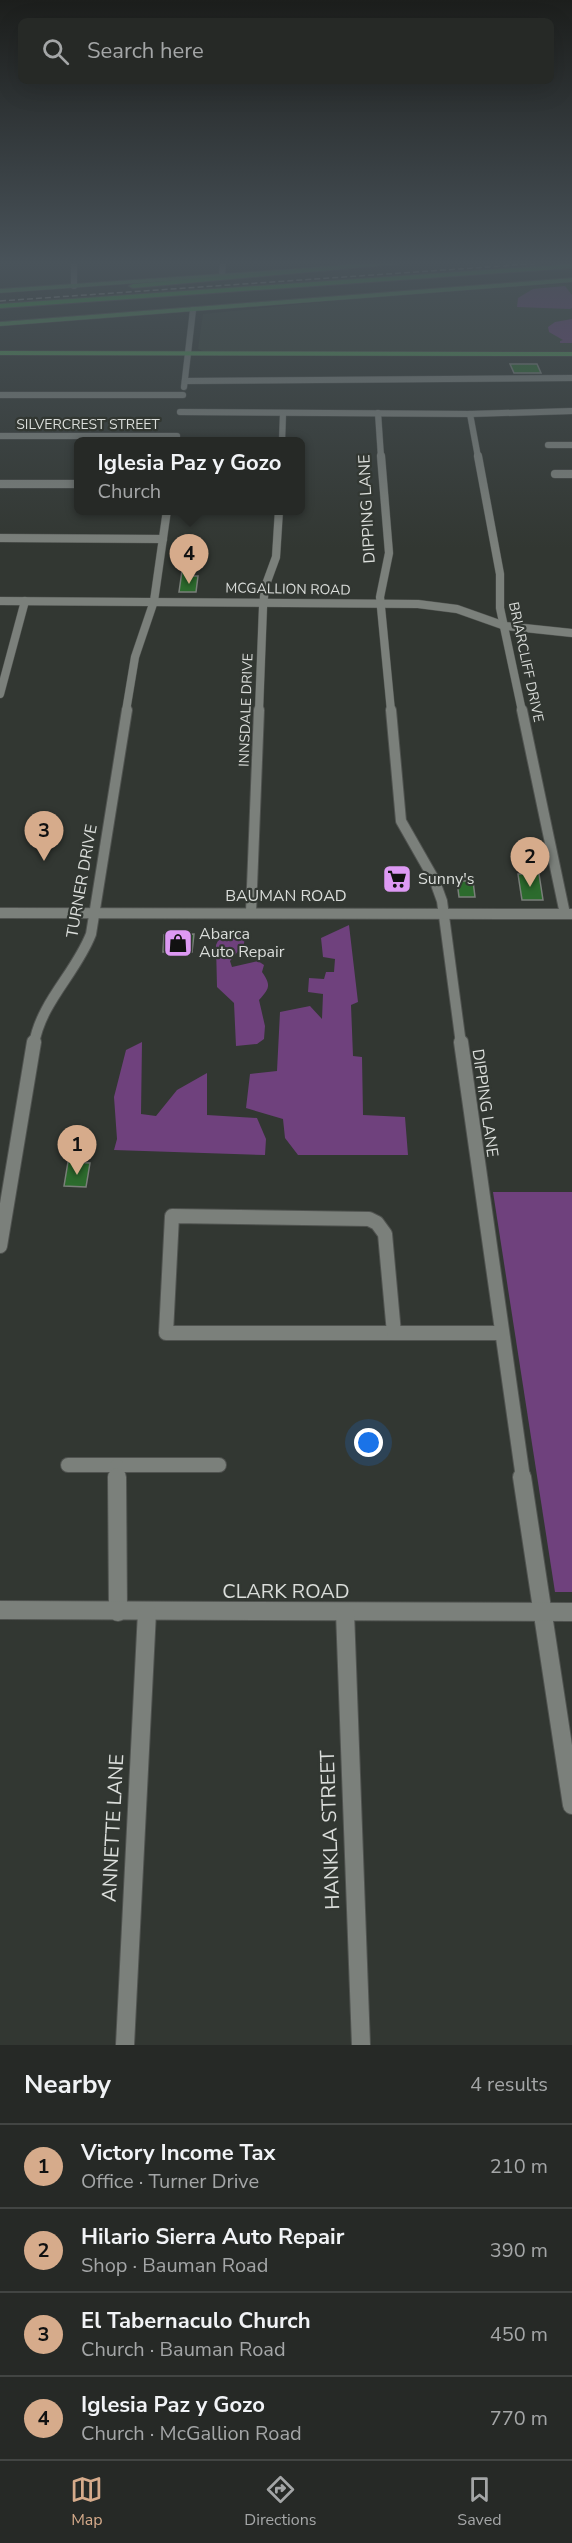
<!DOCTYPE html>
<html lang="en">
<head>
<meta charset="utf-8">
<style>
	:root { --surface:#262926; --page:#323532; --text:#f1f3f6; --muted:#a4a6a7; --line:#424543; --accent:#d6ab8b }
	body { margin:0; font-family:"Nunito Sans",sans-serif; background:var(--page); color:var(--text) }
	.you { position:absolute; left:369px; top:1443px; width:21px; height:21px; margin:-15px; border:4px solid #fff; border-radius:50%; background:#1a73e8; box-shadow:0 0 0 9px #1a73e833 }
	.badge { display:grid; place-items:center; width:39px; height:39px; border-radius:50%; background:var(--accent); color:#111; font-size:20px; font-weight:700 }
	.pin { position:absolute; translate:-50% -50px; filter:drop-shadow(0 2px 3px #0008) }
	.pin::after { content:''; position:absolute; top:32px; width:21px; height:18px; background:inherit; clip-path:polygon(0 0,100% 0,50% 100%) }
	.popup { position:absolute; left:74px; top:437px; width:231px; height:78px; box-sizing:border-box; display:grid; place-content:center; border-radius:9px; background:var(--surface); filter:drop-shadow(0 2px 4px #0005); font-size:20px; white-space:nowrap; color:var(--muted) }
	.popup b { font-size:22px; color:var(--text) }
	.popup::after { content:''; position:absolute; left:50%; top:100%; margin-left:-12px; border:12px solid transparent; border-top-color:var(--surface) }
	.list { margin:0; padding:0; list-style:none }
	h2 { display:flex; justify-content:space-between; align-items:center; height:78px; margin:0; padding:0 24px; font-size:26px }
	h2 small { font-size:20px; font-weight:400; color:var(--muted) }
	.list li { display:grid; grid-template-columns:39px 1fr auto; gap:18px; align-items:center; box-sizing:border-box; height:84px; padding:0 24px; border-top:2px solid var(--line) }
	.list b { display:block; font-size:22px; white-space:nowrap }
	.list p { margin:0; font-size:20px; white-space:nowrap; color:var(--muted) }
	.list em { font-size:20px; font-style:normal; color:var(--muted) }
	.icon { flex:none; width:33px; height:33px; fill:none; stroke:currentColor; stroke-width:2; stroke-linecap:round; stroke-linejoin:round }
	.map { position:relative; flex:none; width:572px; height:2045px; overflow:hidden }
	.search { position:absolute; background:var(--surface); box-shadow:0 6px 24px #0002; left:18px; right:18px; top:18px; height:66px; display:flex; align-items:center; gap:15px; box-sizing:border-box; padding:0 21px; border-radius:9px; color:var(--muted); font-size:22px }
	.sheet { height:414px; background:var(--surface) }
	nav { display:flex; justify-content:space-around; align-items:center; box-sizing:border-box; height:84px; border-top:2px solid var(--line); background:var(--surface); font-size:16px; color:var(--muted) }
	nav a { display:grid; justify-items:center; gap:3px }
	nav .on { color:var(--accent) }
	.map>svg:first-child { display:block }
</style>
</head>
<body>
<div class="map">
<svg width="572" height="2045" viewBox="0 0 572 2045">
	<rect width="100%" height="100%" fill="#323732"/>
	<polygon fill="#394238" points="572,283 572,351 203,351 198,349 203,314 361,298"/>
	<g fill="#6f417d">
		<polygon points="565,286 572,295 572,308 570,309 517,307 518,298 533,289"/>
		<polygon points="572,319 572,343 560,343 560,341 563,340 549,332 548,327 555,322"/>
		<polygon points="349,925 358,1002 351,1005 353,1056 362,1057 363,1115 405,1117 408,1155 298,1155 285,1138 283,1119 246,1108 250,1074 277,1071 280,1012 310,1006 322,1019 323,994 308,992 309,978 324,979 326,972 334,972 335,959 323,957 321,938"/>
		<path d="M228,931L245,933L244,944L230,961L232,967L258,961L264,965L262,972C271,985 270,988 259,1000L265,1026L264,1039L257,1044L236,1046L234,1003L217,987L216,945L221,934Z"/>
		<polygon points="142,1042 141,1114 156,1116 177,1090 207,1073 207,1115 257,1118 266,1139 265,1155 114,1150 117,1139 114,1097 126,1050"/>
		<polygon points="493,1192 572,1192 572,1592 555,1592"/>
	</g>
	<g fill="#2c6b2d" stroke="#7a7f7a" stroke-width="1.5">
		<polygon points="510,364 537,364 541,373 514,373"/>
		<polygon points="183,564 192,564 190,573 193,573 193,576 198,576 196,592 179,592"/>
		<polygon points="407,871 409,885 386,886 385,872"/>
		<polygon points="518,874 539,874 543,900 522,900"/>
		<polygon points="457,881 473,881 475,897 459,897"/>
		<polygon points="194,934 192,952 163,952 164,935"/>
		<polygon points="68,1162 90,1163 86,1187 64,1186"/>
	</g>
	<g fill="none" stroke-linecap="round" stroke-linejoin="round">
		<g stroke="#505350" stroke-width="7">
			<g id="minor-far4">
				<polyline points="74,262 74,286"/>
				<polyline points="222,275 223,262"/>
				<polyline points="185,381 572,378"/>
				<polyline points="184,387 193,310"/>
				<polyline points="0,395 183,395"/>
				<polyline points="180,412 470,414 572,411"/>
				<polyline points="378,413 381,457"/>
				<polyline points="470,414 478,457"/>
				<polyline points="0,436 177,436"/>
				<polyline points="282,442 283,413"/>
				<polyline points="548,445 572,445"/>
			</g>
		</g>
		<g stroke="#505350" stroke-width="9">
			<g id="minor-far3">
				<polyline points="381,456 389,553 380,597 391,711"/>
				<polyline points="478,456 500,574 500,608 522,711"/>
				<polyline points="555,474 572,474"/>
				<polyline points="0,484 78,484"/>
				<polyline points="0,538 163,539"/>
				<polyline points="0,601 418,604 457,609 505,626 572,633"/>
				<polyline points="0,694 25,601"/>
				<polyline points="126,711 135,657 154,601 167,510"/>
				<polyline points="259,711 263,607 265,587 276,557 279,510"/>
			</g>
		</g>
		<g stroke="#505350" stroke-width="12">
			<g id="minor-far2">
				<polyline points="391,710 401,821 434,879 442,901 461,1044"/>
				<polyline points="522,710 565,914"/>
				<polyline points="251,912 259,710"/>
				<polyline points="0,913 572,914"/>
				<path d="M34,1044C41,1002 76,973 91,934L127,710"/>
			</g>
		</g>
		<g stroke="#505350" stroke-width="16">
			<g id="minor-far1">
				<polyline points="461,1042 523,1478"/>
				<polygon points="172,1216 369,1219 377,1223 385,1234 394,1333 166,1333"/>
				<polyline points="0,1246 34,1042"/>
				<polyline points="394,1333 500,1333"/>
				<polyline points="68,1465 219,1465"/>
				<polyline points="117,1466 117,1478"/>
			</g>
		</g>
		<g stroke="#505350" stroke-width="20">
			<g id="minor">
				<polyline points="117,1477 118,1612"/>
				<polyline points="522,1477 572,1805"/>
				<polyline points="0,1610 572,1612"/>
				<polyline points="345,1612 361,2045"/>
				<polyline points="125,2045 147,1612"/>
			</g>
		</g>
		<g stroke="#505350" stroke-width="1">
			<g id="major">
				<polygon points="308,268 306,271 0,293 0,289"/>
				<polygon points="572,278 572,282 0,326 0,322"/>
				<polygon points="0,351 572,352 572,356 0,355"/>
			</g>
		</g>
		<g stroke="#505350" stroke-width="2">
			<g id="highway">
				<polygon points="375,262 401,262 397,264 133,288 129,286 133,284"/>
				<polygon points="572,264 572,268 0,308 0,304"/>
			</g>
		</g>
		<use href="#minor-far4" stroke="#7b807b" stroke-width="6"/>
		<use href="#minor-far3" stroke="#7b807b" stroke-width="8"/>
		<use href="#minor-far2" stroke="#7b807b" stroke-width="10"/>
		<use href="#minor-far1" stroke="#7b807b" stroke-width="14"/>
		<use href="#minor" stroke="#7b807b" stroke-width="18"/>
		<use href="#major" fill="#519755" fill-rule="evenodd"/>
		<use href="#highway" fill="#35a63c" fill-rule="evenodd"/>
		<polyline stroke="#999c99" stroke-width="1.5" stroke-dasharray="6 3" stroke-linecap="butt" points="0,301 560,262"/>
	</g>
	<linearGradient id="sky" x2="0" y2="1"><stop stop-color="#1c1e1c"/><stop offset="0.48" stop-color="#49535a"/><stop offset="1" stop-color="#49535a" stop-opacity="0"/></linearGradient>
	<rect width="572" height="548" fill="url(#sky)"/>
	<defs>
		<g id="supermarket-square" transform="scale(1.5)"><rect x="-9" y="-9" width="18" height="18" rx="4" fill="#dd99f3" stroke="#323732"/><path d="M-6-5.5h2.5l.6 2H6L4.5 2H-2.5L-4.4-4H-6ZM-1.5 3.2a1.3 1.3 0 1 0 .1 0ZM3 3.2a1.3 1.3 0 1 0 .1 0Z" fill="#111"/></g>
		<g id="shop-square" transform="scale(1.5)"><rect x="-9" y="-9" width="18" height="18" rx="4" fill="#dd99f3" stroke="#323732"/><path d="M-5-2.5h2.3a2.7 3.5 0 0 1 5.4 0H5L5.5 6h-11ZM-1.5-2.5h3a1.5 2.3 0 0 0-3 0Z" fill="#111"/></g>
	</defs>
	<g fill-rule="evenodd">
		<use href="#supermarket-square" x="397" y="879"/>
		<use href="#shop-square" x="178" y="943"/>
	</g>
	<g text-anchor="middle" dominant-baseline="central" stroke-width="4.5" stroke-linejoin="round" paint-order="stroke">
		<g font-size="14" fill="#daddda" stroke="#323732">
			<text x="88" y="424">SILVERCREST STREET</text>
			<text transform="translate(288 589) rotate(1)">MCGALLION ROAD</text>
			<text transform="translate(526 662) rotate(78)">BRIARCLIFF DRIVE</text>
			<text transform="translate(246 710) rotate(-88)">INNSDALE DRIVE</text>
		</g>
		<g font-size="16" fill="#daddda" stroke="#323732">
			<text transform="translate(367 509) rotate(-93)">DIPPING LANE</text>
			<text transform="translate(82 881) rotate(-80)">TURNER DRIVE</text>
			<text x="286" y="896">BAUMAN ROAD</text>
			<text transform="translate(485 1103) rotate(82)">DIPPING LANE</text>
		</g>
		<g font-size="16" fill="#daddda" stroke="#323732" text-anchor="start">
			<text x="418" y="879">Sunny's</text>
			<text x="199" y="934">Abarca<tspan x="199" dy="18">Auto Repair</tspan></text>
		</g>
		<g font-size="20" fill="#daddda" stroke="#323732">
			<text x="286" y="1591">CLARK ROAD</text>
			<text transform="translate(113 1828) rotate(-87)">ANNETTE LANE</text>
			<text transform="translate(330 1830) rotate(-92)">HANKLA STREET</text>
		</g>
	</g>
</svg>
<div class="you"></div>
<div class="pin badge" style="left:77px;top:1175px">1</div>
<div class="pin badge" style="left:530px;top:887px">2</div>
<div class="pin badge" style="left:44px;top:861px">3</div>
<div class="pin badge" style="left:189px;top:584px">4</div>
<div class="popup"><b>Iglesia Paz y Gozo</b>Church</div>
<div class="search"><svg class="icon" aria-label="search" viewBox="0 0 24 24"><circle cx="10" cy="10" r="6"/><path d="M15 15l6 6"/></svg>Search here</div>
</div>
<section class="sheet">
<h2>Nearby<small>4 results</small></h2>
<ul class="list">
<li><span class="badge">1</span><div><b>Victory Income Tax</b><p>Office · Turner Drive</p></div><em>210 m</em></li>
<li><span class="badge">2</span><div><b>Hilario Sierra Auto Repair</b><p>Shop · Bauman Road</p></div><em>390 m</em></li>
<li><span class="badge">3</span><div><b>El Tabernaculo Church</b><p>Church · Bauman Road</p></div><em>450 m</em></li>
<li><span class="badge">4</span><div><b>Iglesia Paz y Gozo</b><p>Church · McGallion Road</p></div><em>770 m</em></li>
</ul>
</section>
<nav>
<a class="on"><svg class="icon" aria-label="map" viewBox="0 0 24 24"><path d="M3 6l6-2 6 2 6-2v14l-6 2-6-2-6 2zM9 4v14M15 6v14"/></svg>Map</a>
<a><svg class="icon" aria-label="directions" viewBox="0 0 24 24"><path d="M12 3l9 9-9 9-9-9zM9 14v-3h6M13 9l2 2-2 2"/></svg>Directions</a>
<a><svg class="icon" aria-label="saved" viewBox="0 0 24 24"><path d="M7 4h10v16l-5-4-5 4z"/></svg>Saved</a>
</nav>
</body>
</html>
